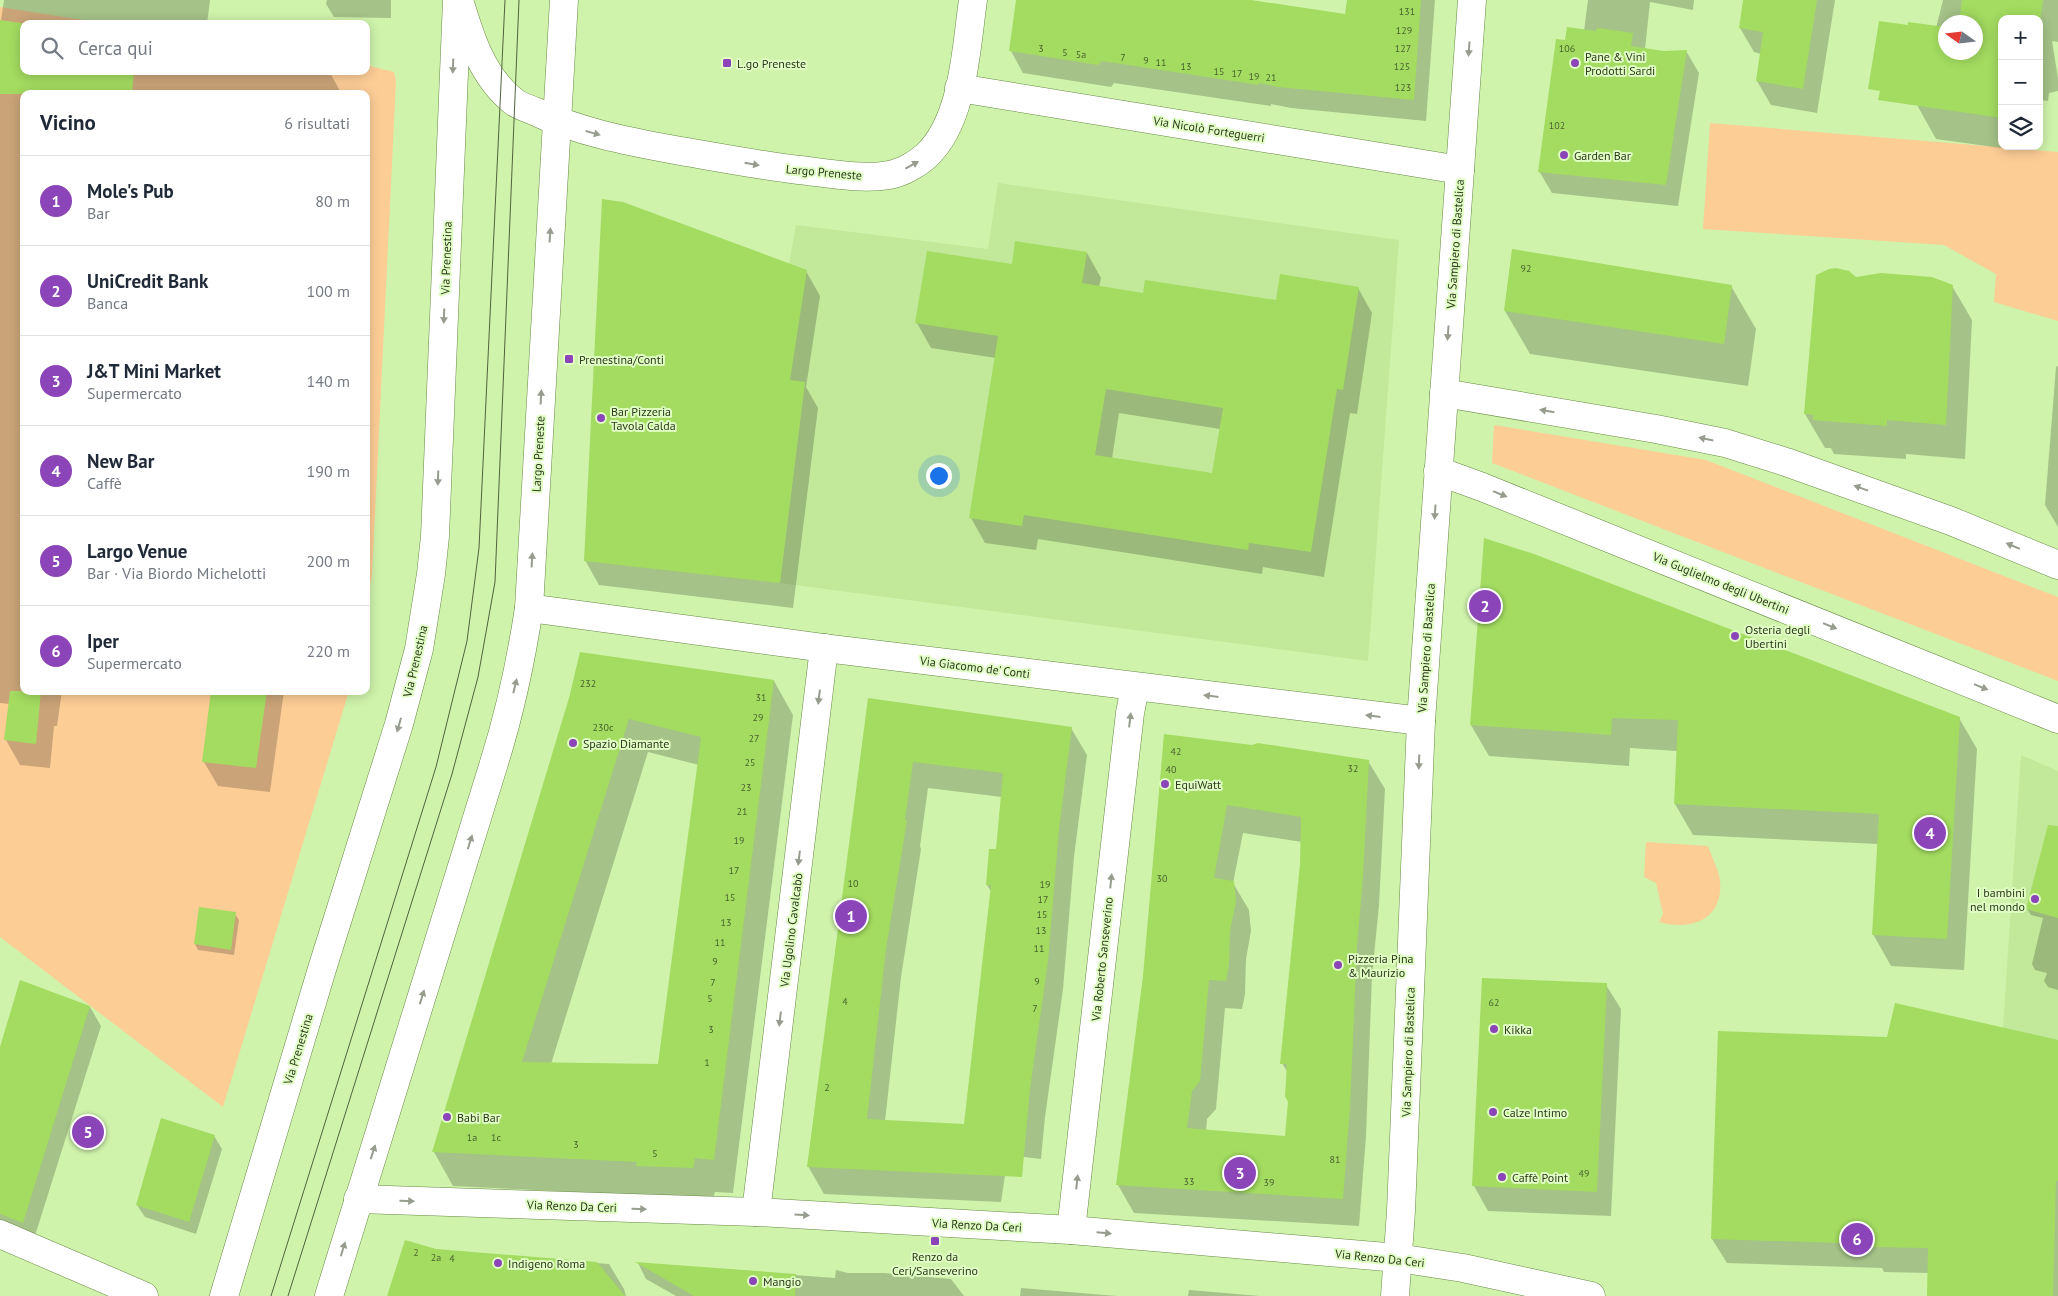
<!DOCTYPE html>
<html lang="it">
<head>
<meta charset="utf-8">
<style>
	:root { --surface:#fff; --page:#f2f2f3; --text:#1f2937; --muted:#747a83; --line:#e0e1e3; --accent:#8c45b8 }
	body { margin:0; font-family:"PT Sans",sans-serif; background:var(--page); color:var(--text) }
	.controls { position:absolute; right:15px; top:15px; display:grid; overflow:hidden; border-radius:10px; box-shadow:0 2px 12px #0003 }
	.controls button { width:45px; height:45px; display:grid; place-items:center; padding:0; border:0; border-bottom:1px solid var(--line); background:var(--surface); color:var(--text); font:25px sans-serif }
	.compass { position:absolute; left:1938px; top:15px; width:45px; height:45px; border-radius:50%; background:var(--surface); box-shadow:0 2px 12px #0003; rotate:284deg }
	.you { position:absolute; left:938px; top:475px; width:18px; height:18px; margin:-12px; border:4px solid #fff; border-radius:50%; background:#1a73e8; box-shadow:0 0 0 8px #1a73e833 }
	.badge { display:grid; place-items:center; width:32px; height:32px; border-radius:50%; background:var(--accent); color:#fff; font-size:16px; font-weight:700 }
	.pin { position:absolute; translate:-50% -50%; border:2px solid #fff; box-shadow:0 1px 5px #0006 }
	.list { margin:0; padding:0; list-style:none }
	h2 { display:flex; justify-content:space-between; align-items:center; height:65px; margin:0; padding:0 20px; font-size:21px }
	h2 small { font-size:16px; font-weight:400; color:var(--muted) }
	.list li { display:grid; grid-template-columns:32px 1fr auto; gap:15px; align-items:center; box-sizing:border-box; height:90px; padding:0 20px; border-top:1px solid var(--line) }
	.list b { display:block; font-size:19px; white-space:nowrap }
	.list p { margin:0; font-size:16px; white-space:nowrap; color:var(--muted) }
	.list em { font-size:16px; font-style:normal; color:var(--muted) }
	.icon { flex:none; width:28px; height:28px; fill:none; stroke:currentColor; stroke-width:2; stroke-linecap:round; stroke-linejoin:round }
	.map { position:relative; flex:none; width:2058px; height:1296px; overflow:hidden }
	.search { position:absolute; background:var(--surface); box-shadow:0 2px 12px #0003; left:20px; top:20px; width:350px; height:55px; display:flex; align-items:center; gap:12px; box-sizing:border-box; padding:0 18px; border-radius:10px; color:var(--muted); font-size:19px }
	.panel { position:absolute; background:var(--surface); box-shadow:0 2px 12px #0003; left:20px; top:90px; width:350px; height:605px; border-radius:10px }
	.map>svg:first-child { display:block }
</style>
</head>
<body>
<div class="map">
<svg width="2058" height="1296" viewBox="0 0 2058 1296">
	<rect width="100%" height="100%" fill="#cff3ab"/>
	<g fill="#c2e89a">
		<polygon points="998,183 1399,240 1368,661 780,583 805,383 790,380 789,264 796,225 988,249"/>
		<polygon points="2021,755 2058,771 2058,1041 2003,1028"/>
	</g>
	<g fill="#fdcd96">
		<polygon points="0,7 109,24 24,24 24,71 366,71 366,65 394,72 396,81 372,576 366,608 366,94 24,94 24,691 349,691 223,1107 0,937"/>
		<polygon points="1710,123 2058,152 2058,321 1994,302 1996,274 1944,245 1703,229"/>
		<polygon points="1494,425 1706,460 2058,597 2058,681 1492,463"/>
		<path d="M1646,842L1708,846C1712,857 1718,869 1720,880C1724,920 1691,931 1659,922L1663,914L1656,883L1644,877Z"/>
	</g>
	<g fill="#0003" fill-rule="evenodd">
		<polygon points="4,0 210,0 207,24 24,24 24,71 329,71 340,91 340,94 24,94 24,691 62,691 57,726 54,726 50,768 20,765 6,740 10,704 0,703 0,27"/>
		<polygon points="327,0 391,0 391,18 334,17 326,4"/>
		<polygon points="1018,0 1242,0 1346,15 1348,0 1435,0 1426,121 1291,108 1271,104 1271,106 1114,83 1111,87 1023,73 1011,51"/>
		<polygon points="1588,0 1694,0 1693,10 1650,2 1645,49 1664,52 1686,51 1699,73 1678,206 1552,193 1539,171 1566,42 1584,31"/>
		<polygon points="1745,0 1835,0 1817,113 1771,105 1757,81 1761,54 1754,52 1740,28"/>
		<path d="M1943,0H2058V42L2052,41L2058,78V91L2049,93L2048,101L2039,100V19H2002V146H2008V149L1936,139L1917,105ZM1946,22H1976V52H1946Z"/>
		<path d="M1087,253L1101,278L1099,287L1144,294L1277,302L1358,288L1372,313L1357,414L1350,413L1324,577L1263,567L1262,574L1038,539L1036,550L985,543L971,518L996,358L931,348L917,323L1013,265ZM1119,413L1220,429L1213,474L1112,459Z"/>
		<polygon points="806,271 820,296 806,387 818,408 793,608 599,585 585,560"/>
		<polygon points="1731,286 1756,329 1748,386 1530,354 1505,311"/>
		<polygon points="1952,286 1972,320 1965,459 1906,454 1906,459 1834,454 1831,448 1825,448 1805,414"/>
		<polygon points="2058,366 2058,527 2045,505 2056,367"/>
		<polygon points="1485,540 1959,718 1977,749 1964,970 1891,966 1873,934 1878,844 1693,835 1675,804 1677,751 1630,748 1629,766 1489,756 1471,725"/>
		<path d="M774,681L793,715L733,1193L715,1192L712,1202L655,1196L453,1186L434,1152L571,698ZM648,752L699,765L659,1066L551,1064Z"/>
		<polygon points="212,691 284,691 270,792 218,786 204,762"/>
		<path d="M869,700L1071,728L1087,755L1074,857L1063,989L1045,1117L1041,1159L1008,1155L1001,1202L824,1194L808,1166ZM928,788L1002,797L997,851L987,885L992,893L965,1125L885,1121L901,977L921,849L920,846Z"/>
		<path d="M1166,735L1368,761L1385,789L1379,905L1372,976L1366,1136L1359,1226L1134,1213L1118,1185L1144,977ZM1243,833L1302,842V864L1282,1063L1288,1073L1289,1102L1287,1138L1206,1131L1207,1119L1216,1109L1225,1008L1242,1009L1245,994L1246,959L1251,931L1249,910L1233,883Z"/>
		<polygon points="2058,876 2058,990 2048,987 2044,981 2047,973 2035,970 2032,964 2043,918 2031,915 2027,909"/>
		<polygon points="235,914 239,920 234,955 198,950 195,944"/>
		<polygon points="1606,985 1621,1009 1611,1216 1488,1211 1474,1186"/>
		<polygon points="90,1007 101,1026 33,1242 0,1227 0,1051"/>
		<polygon points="1888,1038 2058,1042 2058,1296 1929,1296 1929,1273 1884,1272 1882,1268 1727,1263 1712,1239"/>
		<polygon points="214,1136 222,1149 196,1234 145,1217 137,1205"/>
		<polygon points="436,1251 609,1264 624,1289 626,1296 389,1296"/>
		<polygon points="638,1263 835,1278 836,1270 848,1273 884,1273 951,1279 964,1296 676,1296 646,1279"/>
		<polygon points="1021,1288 1117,1296 1020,1296"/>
		<polygon points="1189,1290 1260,1296 1188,1296"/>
	</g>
	<g fill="#a3dc60" fill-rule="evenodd">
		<polygon points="1016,0 1251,0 1345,14 1347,0 1421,0 1414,100 1278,87 1259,83 1259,85 1102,61 1098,65 1009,51"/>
		<polygon points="1743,0 1817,0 1803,89 1756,81 1763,32 1739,28"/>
		<polygon points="1962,0 2043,0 2039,28 2039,19 2002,19 2002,118 1878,100 1880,91 1868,89 1879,21 1908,25 1908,22 1946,27 1946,52 1976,52 1976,22 1959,22"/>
		<polygon points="0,20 28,24 24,24 24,71 134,71 132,94 0,94"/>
		<polygon points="1567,27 1596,31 1597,28 1633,33 1631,46 1664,51 1687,50 1666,185 1538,172 1556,39 1565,40"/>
		<polygon points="602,199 623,202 807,270 790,380 805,382 780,583 584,561"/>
		<path d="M1015,241L1087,252L1082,283L1143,293L1145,280L1276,300L1280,274L1359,287L1343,390L1337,389L1311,552L1249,543L1248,550L1024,515L1022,526L969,518L998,336L915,323L927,251L1012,264ZM1106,389L1223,408L1212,473L1095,455Z"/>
		<polygon points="1512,249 1732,285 1724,344 1504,311"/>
		<polygon points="1836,268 1849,271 1856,277 1881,273 1932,277 1953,285 1946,425 1887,420 1887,426 1813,420 1813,415 1804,414 1816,275 1829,269"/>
		<polygon points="1484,538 1534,554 1960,717 1947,939 1872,935 1879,814 1674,804 1678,720 1612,718 1611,735 1470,725"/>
		<path d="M580,652L774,680L714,1160L695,1158L693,1168L636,1166L637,1162L432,1152L569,698ZM629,719L701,737L658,1064L522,1062Z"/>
		<polygon points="10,691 41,691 36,744 4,740"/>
		<polygon points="211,691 267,691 256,768 202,762"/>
		<path d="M868,698L1072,727L1059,829L1048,961L1030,1089L1022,1177L807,1167ZM913,762L1003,773L996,849H989L986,885H991L964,1124L867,1119L886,949L907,820H905Z"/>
		<path d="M1164,734L1252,745L1258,743L1369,760L1363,876L1357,947L1350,1107L1343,1199L1116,1185L1143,976ZM1227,805L1301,817L1300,864L1280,1064H1287L1285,1096L1288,1102L1285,1136L1187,1128L1192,1091L1200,1081L1209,980L1226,981L1229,965L1230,931L1236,902L1234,881L1214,878Z"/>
		<polygon points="2048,825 2058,826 2058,918 2026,909"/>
		<polygon points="199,907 236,912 231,950 194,944"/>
		<polygon points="1482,978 1607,983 1597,1192 1472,1186"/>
		<polygon points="20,980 90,1006 23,1223 0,1214 0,1047"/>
		<polygon points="1895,1003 2058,1040 2058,1181 2056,1181 2053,1296 1927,1296 1928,1248 1869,1247 1870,1244 1711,1239 1718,1031 1887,1037"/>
		<polygon points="161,1118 215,1135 189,1222 136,1205"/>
		<polygon points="405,1240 436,1249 597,1262 625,1296 387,1296"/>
		<polygon points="635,1262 796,1274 795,1296 694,1296"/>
	</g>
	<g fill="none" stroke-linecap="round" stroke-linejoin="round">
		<g stroke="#698945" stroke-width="29">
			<g id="minor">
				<polyline points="959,88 1460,170"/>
				<polyline points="1444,393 1656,429 1725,443 1786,462 1951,521 2058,565"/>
				<polyline points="1438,471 1482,487 2058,719"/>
				<polyline points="529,608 824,648 1421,721"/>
				<polyline points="358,1199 756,1212 1071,1230 1398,1258 1463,1268 1591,1296"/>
				<polyline points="756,1212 824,648"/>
				<polyline points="1071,1230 1130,713 1135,687"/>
				<polyline points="0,1234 144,1296"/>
				<polyline points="1395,1296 1401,1211 1421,721 1472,0"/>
			</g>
		</g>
		<g stroke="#698945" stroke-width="29">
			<path id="tertiary" d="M459,0C470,37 482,76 513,101C519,106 527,108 534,111C579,132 626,141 675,150C716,157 757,165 799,170C826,173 862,180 889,175C901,173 916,165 926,156C964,121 966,48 973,0"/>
		</g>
		<g stroke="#698945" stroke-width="29">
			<g id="secondary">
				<polyline points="224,1296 322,969 399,724 419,649 431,574 435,536 457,0"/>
				<path d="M329,1296L494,763C510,712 521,661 529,608L564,0"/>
			</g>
		</g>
		<use href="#minor" stroke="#fff" stroke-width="28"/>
		<use href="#tertiary" stroke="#fff" stroke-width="28"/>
		<use href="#secondary" stroke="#fff" stroke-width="28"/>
		<g stroke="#51633d" stroke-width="1">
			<polyline points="271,1296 436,767 467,641 479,548 505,0"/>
			<polyline points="288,1296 452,774 478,677 495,582 519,0"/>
		</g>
	</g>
	<defs><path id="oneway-solid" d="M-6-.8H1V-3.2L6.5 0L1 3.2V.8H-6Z" transform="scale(1.25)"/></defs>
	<g fill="#969c8e">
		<use href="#oneway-solid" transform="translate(1469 49) rotate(94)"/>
		<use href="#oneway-solid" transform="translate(453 66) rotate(92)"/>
		<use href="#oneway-solid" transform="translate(593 133) rotate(16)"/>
		<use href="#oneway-solid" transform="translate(752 164) rotate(10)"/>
		<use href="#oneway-solid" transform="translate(912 165) rotate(-29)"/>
		<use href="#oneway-solid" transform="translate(550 235) rotate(-87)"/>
		<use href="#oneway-solid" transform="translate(444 316) rotate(92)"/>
		<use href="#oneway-solid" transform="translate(1448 333) rotate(94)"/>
		<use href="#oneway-solid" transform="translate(541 397) rotate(-87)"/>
		<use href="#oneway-solid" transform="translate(1547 411) rotate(-170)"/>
		<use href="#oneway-solid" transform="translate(1706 439) rotate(-168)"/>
		<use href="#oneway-solid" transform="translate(438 478) rotate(92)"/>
		<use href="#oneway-solid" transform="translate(1861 488) rotate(-160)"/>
		<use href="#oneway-solid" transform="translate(1500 494) rotate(22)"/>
		<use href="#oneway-solid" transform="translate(1435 512) rotate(94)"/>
		<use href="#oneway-solid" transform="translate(2013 546) rotate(-157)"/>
		<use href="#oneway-solid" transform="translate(532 560) rotate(-87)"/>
		<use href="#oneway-solid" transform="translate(1830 626) rotate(22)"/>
		<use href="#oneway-solid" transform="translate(515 686) rotate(-77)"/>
		<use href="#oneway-solid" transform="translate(1981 687) rotate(22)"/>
		<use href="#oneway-solid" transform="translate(1211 696) rotate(-173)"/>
		<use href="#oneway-solid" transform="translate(819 697) rotate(97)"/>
		<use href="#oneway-solid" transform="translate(1373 716) rotate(-173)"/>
		<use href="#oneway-solid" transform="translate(1130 720) rotate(-83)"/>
		<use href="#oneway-solid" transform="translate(399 725) rotate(106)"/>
		<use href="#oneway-solid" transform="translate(1419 762) rotate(92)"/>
		<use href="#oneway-solid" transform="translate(470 842) rotate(-73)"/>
		<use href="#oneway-solid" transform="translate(799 858) rotate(97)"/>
		<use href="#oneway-solid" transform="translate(1111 881) rotate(-84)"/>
		<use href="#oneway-solid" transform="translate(422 997) rotate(-73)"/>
		<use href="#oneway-solid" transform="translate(780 1019) rotate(97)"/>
		<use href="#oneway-solid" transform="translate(373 1152) rotate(-72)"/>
		<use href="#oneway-solid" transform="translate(1077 1182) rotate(-84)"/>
		<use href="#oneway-solid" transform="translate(407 1201) rotate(1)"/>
		<use href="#oneway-solid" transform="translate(639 1209) rotate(2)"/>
		<use href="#oneway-solid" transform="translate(802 1215) rotate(3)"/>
		<use href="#oneway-solid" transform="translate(1104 1233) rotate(5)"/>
		<use href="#oneway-solid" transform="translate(343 1249) rotate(-73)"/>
	</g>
	<g fill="#8c45b8" stroke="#e0fec4" stroke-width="2">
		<rect x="722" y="58" width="10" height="10" rx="2.5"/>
		<circle cx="1575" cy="63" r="5"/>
		<circle cx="1564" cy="155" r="5"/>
		<rect x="564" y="354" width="10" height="10" rx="2.5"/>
		<circle cx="601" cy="418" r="5"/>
		<circle cx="1735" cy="636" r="5"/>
		<circle cx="573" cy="743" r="5"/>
		<circle cx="1165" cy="784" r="5"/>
		<circle cx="2035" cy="899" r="5"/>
		<circle cx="1338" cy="965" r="5"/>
		<circle cx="1494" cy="1029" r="5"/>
		<circle cx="1493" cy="1112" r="5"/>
		<circle cx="447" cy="1117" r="5"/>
		<circle cx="1502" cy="1177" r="5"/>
		<rect x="930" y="1236" width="10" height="10" rx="2.5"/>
		<circle cx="498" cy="1263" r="5"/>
		<circle cx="753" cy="1281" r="5"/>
	</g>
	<g text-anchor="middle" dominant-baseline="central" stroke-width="4" stroke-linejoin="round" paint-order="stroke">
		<g font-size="10" fill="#4a622e">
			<text x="1407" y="11">131</text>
			<text x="1404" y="30">129</text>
			<text x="1041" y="48">3</text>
			<text x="1403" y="48">127</text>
			<text x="1567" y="48">106</text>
			<text x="1065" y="52">5</text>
			<text x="1081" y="54">5a</text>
			<text x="1123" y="57">7</text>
			<text x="1146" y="60">9</text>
			<text x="1161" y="62">11</text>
			<text x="1186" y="66">13</text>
			<text x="1402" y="66">125</text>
			<text x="1219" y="71">15</text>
			<text x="1237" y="73">17</text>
			<text x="1254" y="76">19</text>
			<text x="1271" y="77">21</text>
			<text x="1403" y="87">123</text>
			<text x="1557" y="125">102</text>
			<text x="1526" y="268">92</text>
			<text x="588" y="683">232</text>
			<text x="761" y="697">31</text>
			<text x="758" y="717">29</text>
			<text x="603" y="727">230c</text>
			<text x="754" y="738">27</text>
			<text x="1176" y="751">42</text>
			<text x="750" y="762">25</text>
			<text x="1353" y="768">32</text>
			<text x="1171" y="769">40</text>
			<text x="746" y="787">23</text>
			<text x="742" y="811">21</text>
			<text x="739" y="840">19</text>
			<text x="734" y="870">17</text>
			<text x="1162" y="878">30</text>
			<text x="853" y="883">10</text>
			<text x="1045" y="884">19</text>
			<text x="730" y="897">15</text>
			<text x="1043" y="899">17</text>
			<text x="1042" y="914">15</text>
			<text x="726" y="922">13</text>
			<text x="1041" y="930">13</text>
			<text x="720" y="942">11</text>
			<text x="1039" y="948">11</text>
			<text x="715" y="961">9</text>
			<text x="1037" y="981">9</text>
			<text x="713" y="982">7</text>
			<text x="710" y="998">5</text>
			<text x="845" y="1001">4</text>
			<text x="1494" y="1002">62</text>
			<text x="1035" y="1008">7</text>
			<text x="711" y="1029">3</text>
			<text x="707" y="1062">1</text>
			<text x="827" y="1087">2</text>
			<text x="472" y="1137">1a</text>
			<text x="496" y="1137">1c</text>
			<text x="576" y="1144">3</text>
			<text x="655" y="1153">5</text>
			<text x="1335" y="1159">81</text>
			<text x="1584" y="1173">49</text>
			<text x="1189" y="1181">33</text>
			<text x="1269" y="1182">39</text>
			<text x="416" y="1252">2</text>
			<text x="436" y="1257">2a</text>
			<text x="452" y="1258">4</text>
		</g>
		<g font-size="12" fill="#2d3a1e" stroke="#e0fec4" text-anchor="start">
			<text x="1585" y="56">Pane &amp; Vini<tspan x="1585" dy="14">Prodotti Sardi</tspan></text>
			<text x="737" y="63">L.go Preneste</text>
			<text x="1574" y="155">Garden Bar</text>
			<text x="579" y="359">Prenestina/Conti</text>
			<text x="611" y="411">Bar Pizzeria<tspan x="611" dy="14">Tavola Calda</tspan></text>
			<text x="1745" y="629">Osteria degli<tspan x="1745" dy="14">Ubertini</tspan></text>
			<text x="583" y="743">Spazio Diamante</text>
			<text x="1175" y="784">EquiWatt</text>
			<text x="2025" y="892" text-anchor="end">I bambini<tspan x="2025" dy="14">nel mondo</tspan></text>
			<text x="1348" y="958">Pizzeria Pina<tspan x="1348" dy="14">&amp; Maurizio</tspan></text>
			<text x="1504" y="1029">Kikka</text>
			<text x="1503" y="1112">Calze Intimo</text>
			<text x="457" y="1117">Babi Bar</text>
			<text x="1512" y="1177">Caffè Point</text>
			<text x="935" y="1256" text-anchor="middle">Renzo da<tspan x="935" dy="14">Ceri/Sanseverino</tspan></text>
			<text x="508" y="1263">Indigeno Roma</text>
			<text x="763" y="1281">Mangio</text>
		</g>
		<g font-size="12" fill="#2d3a1e" stroke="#e0fec4">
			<text transform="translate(1209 129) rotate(9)">Via Nicolò Forteguerri</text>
			<text transform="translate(824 172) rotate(5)">Largo Preneste</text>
			<text transform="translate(1455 244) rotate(-86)">Via Sampiero di Bastelica</text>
			<text transform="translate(446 258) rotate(-88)">Via Prenestina</text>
			<text transform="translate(538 454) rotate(-87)">Largo Preneste</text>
			<text transform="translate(1721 583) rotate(22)">Via Guglielmo degli Ubertini</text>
			<text transform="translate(1426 648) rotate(-86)">Via Sampiero di Bastelica</text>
			<text transform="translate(415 661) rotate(-77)">Via Prenestina</text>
			<text transform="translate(975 667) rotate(7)">Via Giacomo de' Conti</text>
			<text transform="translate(791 930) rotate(-83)">Via Ugolino Cavalcabò</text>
			<text transform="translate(1102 959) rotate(-84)">Via Roberto Sanseverino</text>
			<text transform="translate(298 1049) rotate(-73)">Via Prenestina</text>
			<text transform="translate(1408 1052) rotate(-88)">Via Sampiero di Bastelica</text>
			<text transform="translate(572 1206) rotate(2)">Via Renzo Da Ceri</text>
			<text transform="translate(977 1225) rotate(3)">Via Renzo Da Ceri</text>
			<text transform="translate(1380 1258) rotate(6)">Via Renzo Da Ceri</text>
		</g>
	</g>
</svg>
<div class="controls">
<button>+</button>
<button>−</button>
<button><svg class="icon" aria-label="layers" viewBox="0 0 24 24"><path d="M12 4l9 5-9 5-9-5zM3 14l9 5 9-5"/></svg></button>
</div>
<svg class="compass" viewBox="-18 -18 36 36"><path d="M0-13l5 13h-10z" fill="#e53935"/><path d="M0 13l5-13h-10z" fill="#747a83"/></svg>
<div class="you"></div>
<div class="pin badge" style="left:851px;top:916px">1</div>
<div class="pin badge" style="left:1485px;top:606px">2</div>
<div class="pin badge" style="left:1240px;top:1173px">3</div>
<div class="pin badge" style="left:1930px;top:833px">4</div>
<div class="pin badge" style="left:88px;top:1132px">5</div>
<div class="pin badge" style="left:1857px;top:1239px">6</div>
<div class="search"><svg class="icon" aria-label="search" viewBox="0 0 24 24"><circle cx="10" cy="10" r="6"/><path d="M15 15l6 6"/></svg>Cerca qui</div>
<section class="panel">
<h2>Vicino<small>6 risultati</small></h2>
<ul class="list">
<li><span class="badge">1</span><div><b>Mole's Pub</b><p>Bar</p></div><em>80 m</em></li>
<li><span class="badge">2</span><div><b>UniCredit Bank</b><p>Banca</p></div><em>100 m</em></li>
<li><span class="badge">3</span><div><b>J&amp;T Mini Market</b><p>Supermercato</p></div><em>140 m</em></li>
<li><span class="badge">4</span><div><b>New Bar</b><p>Caffè</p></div><em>190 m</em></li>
<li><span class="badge">5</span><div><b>Largo Venue</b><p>Bar · Via Biordo Michelotti</p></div><em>200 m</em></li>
<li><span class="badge">6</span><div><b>Iper</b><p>Supermercato</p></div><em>220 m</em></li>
</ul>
</section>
</div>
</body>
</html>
